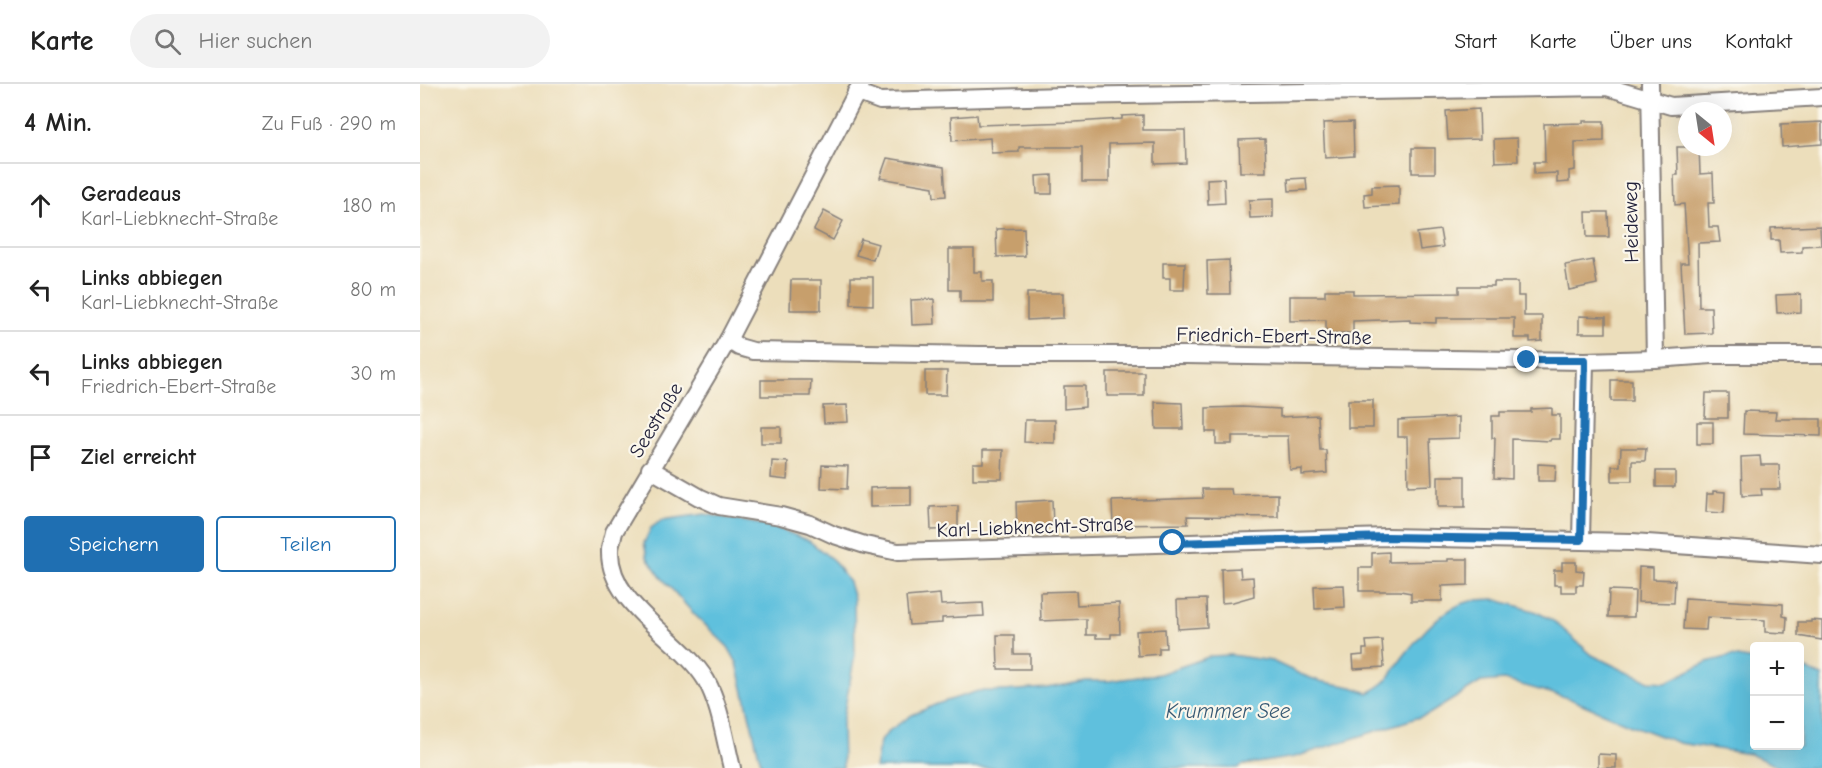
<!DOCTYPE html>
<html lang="de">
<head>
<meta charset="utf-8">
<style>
	:root { --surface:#fff; --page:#f2f2f2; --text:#222; --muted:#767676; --line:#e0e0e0; --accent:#1f6fb2 }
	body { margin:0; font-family:"Comic Neue",sans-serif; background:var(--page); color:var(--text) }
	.controls { position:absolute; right:18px; bottom:18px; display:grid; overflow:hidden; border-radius:6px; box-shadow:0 6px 24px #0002 }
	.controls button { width:54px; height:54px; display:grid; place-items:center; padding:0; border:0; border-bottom:2px solid var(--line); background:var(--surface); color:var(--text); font:30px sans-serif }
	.compass { position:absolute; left:1258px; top:18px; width:54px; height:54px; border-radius:50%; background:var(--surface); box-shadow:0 6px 24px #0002; rotate:150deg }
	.stop { position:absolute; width:18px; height:18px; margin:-14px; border:4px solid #1f6fb2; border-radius:50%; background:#fff }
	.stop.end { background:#1f6fb2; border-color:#fff; box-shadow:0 2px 6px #0008 }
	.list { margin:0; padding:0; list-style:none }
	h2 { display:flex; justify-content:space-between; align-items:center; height:78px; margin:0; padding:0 24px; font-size:26px }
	h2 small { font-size:20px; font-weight:400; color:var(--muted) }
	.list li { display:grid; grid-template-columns:39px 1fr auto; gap:18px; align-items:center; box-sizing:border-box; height:84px; padding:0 24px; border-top:2px solid var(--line) }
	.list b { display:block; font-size:22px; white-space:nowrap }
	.list p { margin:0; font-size:20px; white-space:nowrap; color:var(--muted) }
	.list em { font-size:20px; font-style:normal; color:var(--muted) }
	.actions { display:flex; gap:12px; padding:18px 24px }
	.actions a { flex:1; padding:14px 0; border:2px solid var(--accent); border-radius:6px; text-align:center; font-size:21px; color:var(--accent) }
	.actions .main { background:var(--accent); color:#fff }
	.icon { flex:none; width:33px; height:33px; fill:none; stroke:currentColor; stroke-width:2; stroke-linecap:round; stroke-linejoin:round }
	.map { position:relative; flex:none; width:1402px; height:684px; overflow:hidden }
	header { display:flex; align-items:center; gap:36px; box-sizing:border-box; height:84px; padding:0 30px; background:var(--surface); border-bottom:2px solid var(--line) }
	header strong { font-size:28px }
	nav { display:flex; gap:33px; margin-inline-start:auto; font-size:21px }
	.search { width:420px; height:54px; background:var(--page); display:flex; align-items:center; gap:15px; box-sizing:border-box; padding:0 21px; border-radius:33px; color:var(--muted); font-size:22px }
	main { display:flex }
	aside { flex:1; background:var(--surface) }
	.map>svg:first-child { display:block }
</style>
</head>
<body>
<header>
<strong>Karte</strong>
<div class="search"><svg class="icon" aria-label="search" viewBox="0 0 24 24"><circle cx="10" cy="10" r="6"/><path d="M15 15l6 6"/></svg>Hier suchen</div>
<nav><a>Start</a><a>Karte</a><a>Über uns</a><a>Kontakt</a></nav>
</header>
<main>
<aside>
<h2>4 Min.<small>Zu Fuß · 290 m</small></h2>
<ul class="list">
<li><svg class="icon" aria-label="ahead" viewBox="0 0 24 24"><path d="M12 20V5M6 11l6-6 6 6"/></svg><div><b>Geradeaus</b><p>Karl-Liebknecht-Straße</p></div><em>180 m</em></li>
<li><svg class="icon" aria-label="left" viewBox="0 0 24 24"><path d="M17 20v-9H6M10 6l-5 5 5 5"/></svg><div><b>Links abbiegen</b><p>Karl-Liebknecht-Straße</p></div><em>80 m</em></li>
<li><svg class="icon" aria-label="left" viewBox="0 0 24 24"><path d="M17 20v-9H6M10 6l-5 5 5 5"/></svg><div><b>Links abbiegen</b><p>Friedrich-Ebert-Straße</p></div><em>30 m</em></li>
<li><svg class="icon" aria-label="arrive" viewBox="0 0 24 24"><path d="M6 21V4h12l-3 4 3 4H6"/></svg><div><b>Ziel erreicht</b></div></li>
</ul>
<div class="actions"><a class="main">Speichern</a><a>Teilen</a></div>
</aside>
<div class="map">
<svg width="1402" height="684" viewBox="0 0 1402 684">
	<rect width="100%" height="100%" fill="#fbf7ec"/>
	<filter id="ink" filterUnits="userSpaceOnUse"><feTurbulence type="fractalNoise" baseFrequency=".0167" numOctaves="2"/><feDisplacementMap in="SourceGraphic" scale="12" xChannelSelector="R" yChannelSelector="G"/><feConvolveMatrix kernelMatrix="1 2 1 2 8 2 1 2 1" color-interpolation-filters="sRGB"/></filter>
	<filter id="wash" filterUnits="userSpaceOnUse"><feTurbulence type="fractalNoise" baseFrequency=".008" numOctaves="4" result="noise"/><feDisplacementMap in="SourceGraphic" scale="24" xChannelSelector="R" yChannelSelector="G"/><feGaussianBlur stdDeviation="1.35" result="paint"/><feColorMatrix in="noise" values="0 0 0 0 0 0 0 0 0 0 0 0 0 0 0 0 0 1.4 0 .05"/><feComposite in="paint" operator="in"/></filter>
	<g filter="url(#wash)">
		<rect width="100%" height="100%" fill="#ecdebb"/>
		<g fill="#5fc0dd" stroke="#40718c" stroke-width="1.5">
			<polygon points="285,430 355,443 389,457 413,476 429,498 434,515 435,571 422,639 423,684 343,684 339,672 317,579 308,563 273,529 240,492 227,473 224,459 231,444 242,436"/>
			<path d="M1074,515L1117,528L1135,538L1172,571L1207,588L1229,597L1247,598L1287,578L1311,572L1334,576V662H1380V583L1402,592V684H1361L1330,670L1259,659L1211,641L1148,614L1084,596L1061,598L1009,630L875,673L823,681L818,684H455L460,657L470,646L492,631L517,620L558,607H583L627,604L666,597H689L740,590L791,572L811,571L852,577L880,590L899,597L932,603L948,609C972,596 968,593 983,573C1000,551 1023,523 1051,517C1058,515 1067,516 1074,515Z"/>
		</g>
		<g id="blocks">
			<g fill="#c79f6c">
				<polygon points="1059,25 1060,55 1028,56 1026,27"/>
				<polygon points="557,31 558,41 655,38 702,35 702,32 723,31 723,46 765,46 766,79 735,80 735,59 689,60 689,98 662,98 662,63 599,63 599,68 571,69 570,54 532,57 531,33"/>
				<polygon points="1163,37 1184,37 1184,57 1155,58 1155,86 1149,87 1149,98 1137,99 1137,89 1114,90 1114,78 1125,78 1124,40 1163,39"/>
				<polygon points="933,38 934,72 905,74 903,39"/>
				<polygon points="1402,38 1402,60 1362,63 1361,40"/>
				<polygon points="1097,54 1098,77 1075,78 1074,55"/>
				<polygon points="845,55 846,88 820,88 819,56"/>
				<polygon points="1257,63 1279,63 1280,90 1293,89 1294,119 1288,119 1289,143 1298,143 1300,158 1278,159 1279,223 1291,223 1292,249 1265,250 1261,179 1268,179 1264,120 1255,121 1254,91 1258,91"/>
				<rect x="992" y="64" width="23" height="25"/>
				<polygon points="467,74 524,83 526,112 514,113 513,103 460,94"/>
				<polygon points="632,91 632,110 617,110 616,92"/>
				<polygon points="804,94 805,119 788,120 787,95"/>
				<polygon points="886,94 887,106 869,107 868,95"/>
				<polygon points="979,101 979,121 945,123 944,110 952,109 952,102"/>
				<polygon points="853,115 853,133 830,134 829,116"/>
				<polygon points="404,127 423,137 413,156 394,146"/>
				<polygon points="1166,128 1188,128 1189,153 1167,153"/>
				<polygon points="1400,142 1401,161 1382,162 1382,168 1360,169 1359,156 1351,156 1351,144"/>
				<polygon points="604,144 605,172 577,173 576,145"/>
				<polygon points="1020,146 1023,163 1000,166 997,149"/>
				<polygon points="441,155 458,160 453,176 436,171"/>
				<polygon points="529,165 554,165 554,188 562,188 562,197 573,197 573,218 540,218 540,206 529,206"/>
				<polygon points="809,176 810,210 788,210 787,177"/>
				<polygon points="1173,176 1177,200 1149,206 1145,181"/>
				<polygon points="743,179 765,179 764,206 750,206 750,194 743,194"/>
				<polygon points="431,193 453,193 453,221 431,220"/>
				<polygon points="371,196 401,196 401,226 370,226"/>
				<polygon points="1074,198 1098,198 1098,212 1104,212 1104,232 1122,232 1122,257 1110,258 1110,254 1094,254 1094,234 1016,234 1016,239 990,238 990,235 933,237 933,249 906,249 906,236 870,237 870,212 905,212 905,206 933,206 933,210 1039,209 1039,202 1074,202"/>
				<polygon points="607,209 643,209 643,234 607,236"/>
				<polygon points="1381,210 1381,228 1357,229 1356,211"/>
				<polygon points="514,215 515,240 492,241 491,216"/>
				<polygon points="1159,232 1186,233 1186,249 1159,249"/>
				<polygon points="505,287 527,287 526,311 505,311"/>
				<rect x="687" y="288" width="37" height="24"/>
				<polygon points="341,296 391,296 390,312 341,312"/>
				<rect x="1191" y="296" width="21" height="21"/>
				<polygon points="644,302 665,302 665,323 644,325"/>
				<polygon points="1286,309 1308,309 1308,334 1285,334"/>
				<rect x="928" y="316" width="25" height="28"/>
				<polygon points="735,318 762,319 763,345 736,345"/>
				<polygon points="427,321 428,338 404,339 403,322"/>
				<polygon points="822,323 860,325 860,333 898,331 900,366 906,366 907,389 882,391 882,385 870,386 868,352 812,352 812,360 796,360 796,348 786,348 786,324"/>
				<polygon points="1132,324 1132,331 1140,331 1140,355 1131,355 1130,357 1092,355 1092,395 1074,394 1075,354 1072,354 1072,332 1080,332 1080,328 1111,328 1111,325"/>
				<polygon points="1324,327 1356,328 1355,335 1401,335 1401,352 1323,350"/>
				<polygon points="1039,333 1039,354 1010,355 1012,401 988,402 987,353 978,353 978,336"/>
				<polygon points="605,336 635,336 635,359 604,358"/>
				<rect x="1277" y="338" width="16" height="22"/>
				<rect x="341" y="343" width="20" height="16"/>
				<polygon points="1201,364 1226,364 1225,377 1212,377 1212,397 1192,397 1192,382 1200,382"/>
				<polygon points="563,366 583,366 582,395 553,395 553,379 563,379"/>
				<polygon points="1340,372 1341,381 1359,381 1360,405 1341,405 1342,411 1322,412 1321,373"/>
				<polygon points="352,377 368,378 367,396 351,394"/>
				<polygon points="1118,380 1136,381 1135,397 1118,397"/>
				<polygon points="402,381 428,382 427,405 401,404"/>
				<rect x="1236" y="387" width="19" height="16"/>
				<rect x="1018" y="392" width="27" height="31"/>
				<polygon points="470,403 491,403 491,422 450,423 450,404"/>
				<polygon points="782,405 811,405 812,411 858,410 858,433 767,432 768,440 693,441 692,417 783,414"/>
				<polygon points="1293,407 1305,408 1304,429 1286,428 1287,410 1293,410"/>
				<polygon points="632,416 633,442 597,443 596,418"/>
				<polygon points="538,422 538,445 511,446 510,423"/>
				<polygon points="969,468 969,478 1028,477 1028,475 1048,475 1048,501 1022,502 1022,517 991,517 991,509 980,507 939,507 939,484 952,484 952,469"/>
				<polygon points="1142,478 1156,478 1156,486 1164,487 1163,501 1156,501 1156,508 1141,508 1141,501 1134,501 1134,486 1142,486"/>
				<polygon points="1219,483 1233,484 1233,495 1255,496 1254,519 1218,518"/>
				<polygon points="820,484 821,494 833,493 834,512 813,518 802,519 801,485"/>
				<polygon points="924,501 925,523 895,525 894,502"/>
				<polygon points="1189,506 1215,507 1214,533 1188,533"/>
				<polygon points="656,507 657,521 699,519 700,550 691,550 691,554 676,554 676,551 666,551 666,535 621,537 620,508"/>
				<polygon points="520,510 521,521 563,519 564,532 522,534 522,539 489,541 486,513"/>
				<polygon points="1265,514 1363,520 1363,532 1367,533 1366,549 1345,548 1345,536 1287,533 1286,546 1263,545"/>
				<polygon points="786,515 787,543 758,545 757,516"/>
				<polygon points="1391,536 1402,537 1402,556 1378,552 1378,538 1391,538"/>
				<polygon points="745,545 746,564 739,564 739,570 718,572 716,547"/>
				<polygon points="577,551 594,551 594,570 610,570 610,585 578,585"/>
				<polygon points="962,556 964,583 934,585 933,572 943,571 943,565 947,565 946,557"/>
				<polygon points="1178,670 1196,671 1196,684 1178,684"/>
			</g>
		</g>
	</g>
	<g filter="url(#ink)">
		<use href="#blocks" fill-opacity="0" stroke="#87807b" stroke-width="1.5"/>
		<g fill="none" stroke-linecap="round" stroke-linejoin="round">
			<g stroke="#87807b" stroke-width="20">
				<g id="street">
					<polyline points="1230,0 1235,275"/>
					<polyline points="436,8 460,17 643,12 1187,3 1251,22 1402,13"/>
					<polyline points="308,256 319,263 333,267 560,271 766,271 1165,277 1235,275 1292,271 1402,271"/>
					<polyline points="230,385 279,413 299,422 361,432 390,440 414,451 445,461 478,468 967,453 1212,458 1402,471"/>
					<polyline points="1161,456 1165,277"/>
					<path d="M312,684C305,657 300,620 286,596C260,553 188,521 190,466C190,461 193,454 194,448L308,256L441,0"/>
				</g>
			</g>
			<use href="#street" stroke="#fff" stroke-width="16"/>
		</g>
	</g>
	<g fill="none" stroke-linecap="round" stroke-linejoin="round" filter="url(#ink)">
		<polyline stroke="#1f6fb2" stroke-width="8" points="753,459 967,453 1161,456 1165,276 1107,276"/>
	</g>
	<g text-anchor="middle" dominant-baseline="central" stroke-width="4.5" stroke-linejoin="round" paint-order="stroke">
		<g font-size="20" fill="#22223b" stroke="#fbf7ec">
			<text transform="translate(1211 138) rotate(-91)">Heideweg</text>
			<text transform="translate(854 252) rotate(1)">Friedrich-Ebert-Straße</text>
			<text transform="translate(236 336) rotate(-59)">Seestraße</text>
			<text transform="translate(615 443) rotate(-2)">Karl-Liebknecht-Straße</text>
		</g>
		<g font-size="21" font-style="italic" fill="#375974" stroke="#fbf7ec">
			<text x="808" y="627">Krummer See</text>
		</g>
	</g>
</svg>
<div class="controls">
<button>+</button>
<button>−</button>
</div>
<svg class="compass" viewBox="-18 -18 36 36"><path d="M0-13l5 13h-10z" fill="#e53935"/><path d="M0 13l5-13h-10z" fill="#767676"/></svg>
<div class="stop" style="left:753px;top:459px"></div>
<div class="stop end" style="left:1107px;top:276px"></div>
</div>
</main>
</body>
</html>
